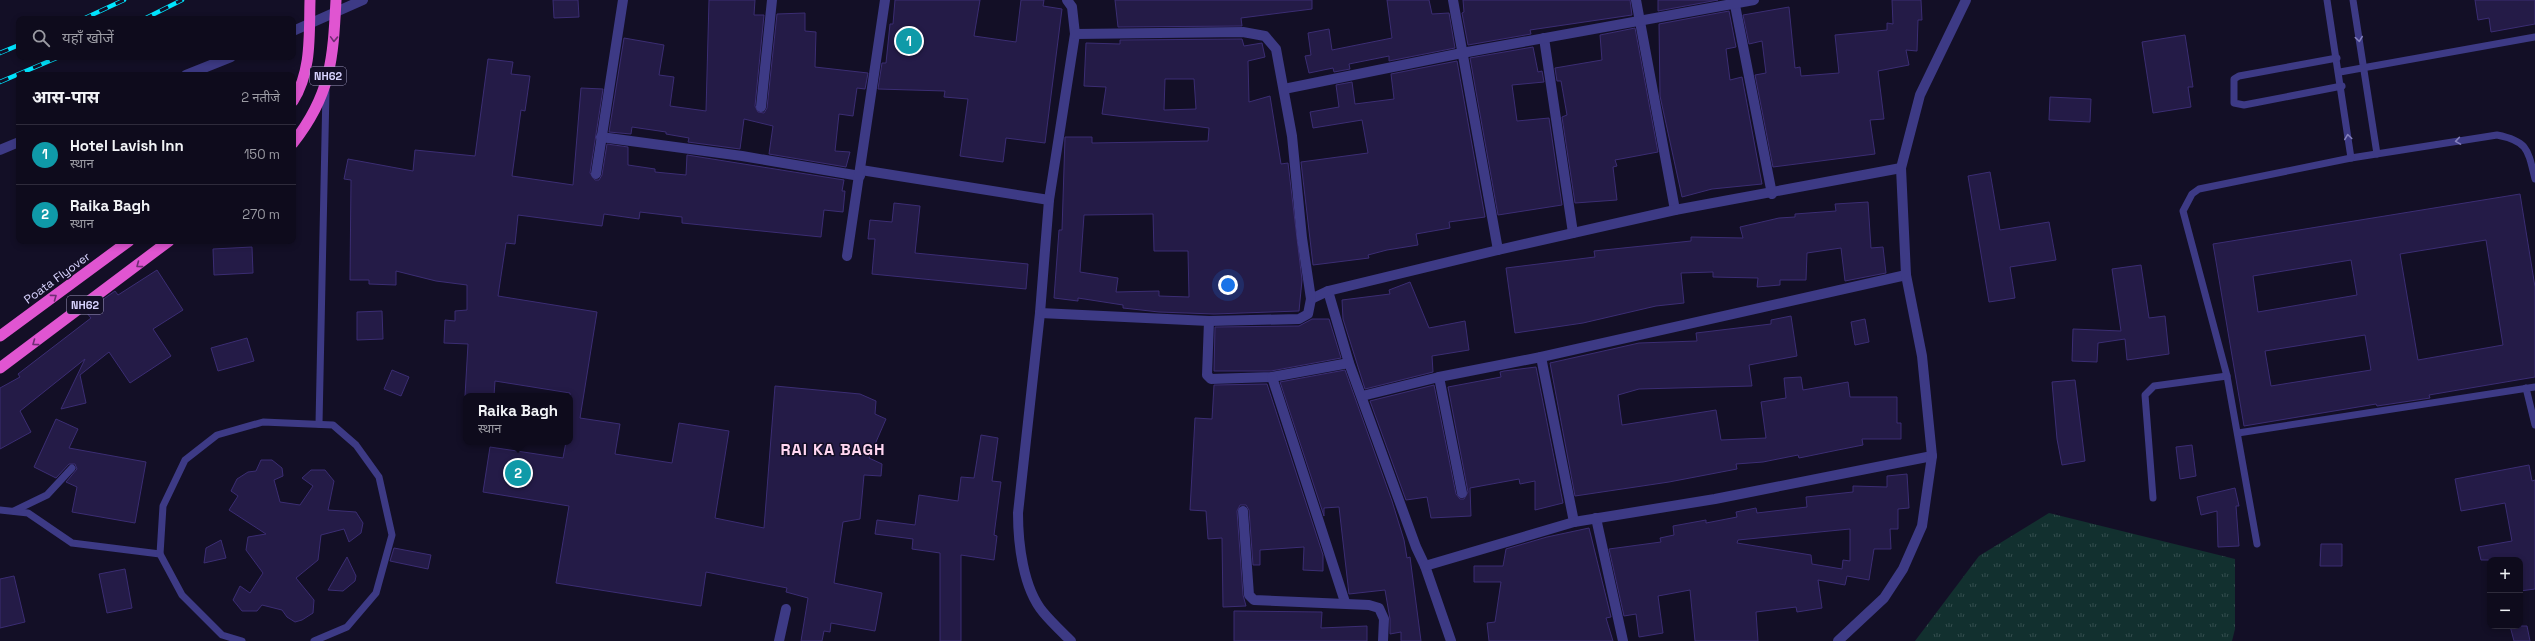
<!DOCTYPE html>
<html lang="hi">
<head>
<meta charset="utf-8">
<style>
	:root { --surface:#0e0b1c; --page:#1c1929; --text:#f1f3f6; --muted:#9b9ba3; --line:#2e2b3b; --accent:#d93025 }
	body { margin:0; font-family:"Space Grotesk","Noto Sans Devanagari",sans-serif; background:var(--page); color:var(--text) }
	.controls { position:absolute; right:12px; bottom:12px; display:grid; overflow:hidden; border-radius:8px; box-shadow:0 2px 6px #0003 }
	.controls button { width:36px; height:36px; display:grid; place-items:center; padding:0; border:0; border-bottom:1px solid var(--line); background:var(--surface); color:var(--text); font:20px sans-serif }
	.you { position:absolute; left:1228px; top:285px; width:14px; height:14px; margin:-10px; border:3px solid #fff; border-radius:50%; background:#1a73e8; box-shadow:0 0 0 6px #1a73e833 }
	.badge { display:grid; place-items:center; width:26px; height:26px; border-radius:50%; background:var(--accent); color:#fff; font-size:13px; font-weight:700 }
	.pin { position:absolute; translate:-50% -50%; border:2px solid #fff; box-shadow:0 1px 4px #0006 }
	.popup { position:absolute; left:463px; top:393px; width:110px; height:52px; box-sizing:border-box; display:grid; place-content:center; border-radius:8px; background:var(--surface); filter:drop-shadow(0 1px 3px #0005); font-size:13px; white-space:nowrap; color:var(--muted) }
	.popup b { font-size:15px; color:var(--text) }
	.popup::after { content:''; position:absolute; left:50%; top:100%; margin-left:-8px; border:8px solid transparent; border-top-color:var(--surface) }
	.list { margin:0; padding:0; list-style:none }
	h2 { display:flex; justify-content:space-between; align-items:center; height:52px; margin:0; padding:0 16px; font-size:17px }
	h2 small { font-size:13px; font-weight:400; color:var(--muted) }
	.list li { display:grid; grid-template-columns:26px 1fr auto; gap:12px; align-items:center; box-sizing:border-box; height:60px; padding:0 16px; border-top:1px solid var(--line) }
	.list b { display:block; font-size:15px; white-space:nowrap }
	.list p { margin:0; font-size:13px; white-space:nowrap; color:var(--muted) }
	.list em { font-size:13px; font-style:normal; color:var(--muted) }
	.icon { flex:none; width:22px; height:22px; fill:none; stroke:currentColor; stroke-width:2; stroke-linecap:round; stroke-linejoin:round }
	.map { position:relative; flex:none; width:2535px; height:641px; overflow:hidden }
	.search { position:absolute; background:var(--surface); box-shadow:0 2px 6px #0003; left:16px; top:16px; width:280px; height:44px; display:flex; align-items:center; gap:10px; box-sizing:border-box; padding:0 14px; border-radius:8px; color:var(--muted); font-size:15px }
	.panel { position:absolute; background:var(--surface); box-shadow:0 2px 6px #0003; left:16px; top:72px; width:280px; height:172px; border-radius:8px }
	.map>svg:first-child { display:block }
</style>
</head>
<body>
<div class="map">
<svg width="2535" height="641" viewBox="0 0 2535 641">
	<defs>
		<pattern id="grass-tufts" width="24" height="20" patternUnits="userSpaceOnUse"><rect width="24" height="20" fill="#12302f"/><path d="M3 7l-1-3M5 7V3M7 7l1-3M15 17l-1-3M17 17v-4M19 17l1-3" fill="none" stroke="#344d4e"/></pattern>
	</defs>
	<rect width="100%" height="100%" fill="#130f26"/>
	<polygon fill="url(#grass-tufts)" points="2049,513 2235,559 2235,629 2232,641 1915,641 1979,556"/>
	<g fill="#241b47" stroke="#3b2d73" fill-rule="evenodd">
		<polygon points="553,0 578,0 579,17 554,18"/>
		<polygon points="709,0 755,0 754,15 764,15 755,106 758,112 764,113 767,108 777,14 805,13 805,31 816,32 815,67 868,73 865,89 857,88 853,116 839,114 835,151 850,152 846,167 769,154 773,126 744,119 740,149 688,142 689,138 666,134 666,132 632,127 631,134 609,132 624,38 664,45 659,75 674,77 670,106 706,111"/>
		<polygon points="895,0 980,0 974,36 1016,42 1021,0 1044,0 1043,6 1062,9 1045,143 1006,138 1003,162 960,156 968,99 944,97 945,91 878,89 882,63 886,63 890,24 893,24"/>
		<polygon points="1115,0 1312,0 1312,9 1241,18 1242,26 1118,27"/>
		<polygon points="1387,0 1429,0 1432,14 1449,13 1455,48 1389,61 1389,56 1349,64 1350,69 1334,72 1333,68 1309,73 1305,56 1311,55 1308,33 1329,29 1332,50 1392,38"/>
		<polygon points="1463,0 1630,0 1632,15 1530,30 1531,34 1468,45 1462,13 1464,12"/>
		<polygon points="1658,0 1718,0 1658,11"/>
		<polygon points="1892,0 1921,0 1922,20 1918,20 1917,51 1906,50 1909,65 1878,71 1884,119 1870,120 1875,154 1773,167 1755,75 1766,73 1762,41 1749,44 1743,15 1789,7 1795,68 1800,67 1801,76 1839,73 1835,35 1887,30 1887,23 1893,24"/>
		<polygon points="2475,0 2535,0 2535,24 2491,32 2489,18 2478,20"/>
		<polygon points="1729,11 1736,47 1726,49 1730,80 1742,77 1762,184 1712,189 1682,197 1660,96 1659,24"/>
		<polygon points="1635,28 1658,152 1615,160 1617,166 1613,167 1617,200 1575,203 1562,117 1567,115 1561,81 1557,81 1555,68 1602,60 1600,35"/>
		<polygon points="2185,35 2193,87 2188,87 2191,107 2153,113 2142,42"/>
		<path d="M1242,39L1244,46L1262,43L1265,57L1248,61L1249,102L1270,96L1281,164L1288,163L1302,280L1299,311L1214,314L1159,312L1123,308V305L1078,298V301L1054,298L1059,230H1062L1065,137H1092V143L1208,141L1209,128L1102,114L1106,87L1084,86L1086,43L1120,44V40ZM1165,79H1194L1196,109L1164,110ZM1153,214L1154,251H1188L1189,297L1159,296V291L1116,292L1118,278L1080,272L1084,215Z"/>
		<polygon points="1533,47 1538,72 1542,71 1544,82 1512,85 1517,121 1549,118 1562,205 1498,215 1470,58"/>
		<polygon points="488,59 513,62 511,74 530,76 525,111 521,110 512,176 573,185 581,88 603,89 590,173 595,180 599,180 602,175 607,144 628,147 628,165 655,169 655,172 686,175 687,155 844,180 842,191 845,191 843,212 824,210 821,237 682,223 682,217 640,212 639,219 604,214 602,226 518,215 515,244 506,243 498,296 597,312 580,418 620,424 615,454 672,463 679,423 729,431 715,518 764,528 775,386 860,394 876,401 875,414 886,419 869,458 882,464 881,476 864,475 860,519 843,522 834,583 882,593 875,631 831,623 830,632 824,631 822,641 801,641 808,598 786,592 787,588 706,572 701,606 556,583 569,506 483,492 490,447 563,458 566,442 570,442 570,393 495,381 494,396 465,396 468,344 444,343 445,320 455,321 455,311 467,310 467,285 436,281 396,271 396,285 369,284 369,280 350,280 351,180 344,179 348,159 413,171 415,150 475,156"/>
		<polygon points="1457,61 1485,217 1449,222 1450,228 1416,234 1418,245 1387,250 1368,255 1369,258 1313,265 1301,162 1368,153 1362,120 1313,128 1310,112 1339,107 1336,85 1352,82 1355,104 1394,99 1391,74"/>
		<polygon points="2050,97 2091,99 2090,122 2049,120"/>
		<polygon points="1990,172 2000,230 2049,222 2056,260 2010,267 2015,298 1989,302 1968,176"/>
		<path d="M2520,194L2535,287V377L2429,395L2430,398L2377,406L2376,404L2244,426L2213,244ZM2486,240L2503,345L2418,360L2400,254ZM2351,260L2357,295L2258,312L2253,276ZM2365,335L2371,370L2271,386L2265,351Z"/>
		<polygon points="1868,202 1871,248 1883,247 1886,273 1845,281 1841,248 1807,253 1806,280 1780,280 1780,285 1757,287 1758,278 1713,277 1713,272 1681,273 1684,303 1656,306 1583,323 1515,333 1506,268 1595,257 1594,251 1691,241 1691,237 1743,238 1740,227 1779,218 1795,217 1795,214 1836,211 1835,204"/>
		<polygon points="894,203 920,206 915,253 1028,264 1026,289 872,274 875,239 868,239 870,220 892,222"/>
		<polygon points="252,247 253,273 214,275 213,249"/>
		<polygon points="2141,265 2149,318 2165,316 2169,354 2127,360 2125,339 2098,343 2097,362 2072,361 2073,329 2121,331 2112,269"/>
		<polygon points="157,270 183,310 153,329 171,356 130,383 109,352 80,375 86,403 61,409 85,359 20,411 31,432 0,449 0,388 20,377 18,374 91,318 86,312 105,298 115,291 118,295"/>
		<polygon points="1410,282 1429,328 1465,321 1469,350 1432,356 1433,372 1365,389 1343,319 1342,300 1390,294 1389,290"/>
		<polygon points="382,311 383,339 357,340 357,312"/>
		<polygon points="1791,316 1797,356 1749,365 1752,386 1639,389 1618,395 1622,425 1716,410 1721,440 1766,438 1761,402 1786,398 1784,378 1801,377 1803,390 1848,382 1850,397 1897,397 1897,423 1901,423 1901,439 1862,439 1863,445 1838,450 1799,458 1798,455 1763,462 1736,464 1737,469 1669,482 1575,496 1550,363 1639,343 1697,341 1696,333 1771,324 1771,320"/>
		<polygon points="1312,319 1329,319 1341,358 1271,371 1214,371 1215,327 1299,326"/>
		<polygon points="1865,319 1869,342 1855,345 1851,322"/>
		<polygon points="247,338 254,361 218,371 211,348"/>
		<polygon points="1536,367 1563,503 1535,510 1535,481 1520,484 1519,479 1470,488 1471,516 1431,518 1427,497 1406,500 1370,401 1434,385 1456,494 1460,499 1464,499 1468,492 1448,387 1501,377 1500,372 1504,371"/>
		<polygon points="392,370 409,377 401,396 384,389"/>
		<polygon points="1345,370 1392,501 1404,540 1407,558 1410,557 1421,641 1401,641 1401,632 1390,634 1390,619 1385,590 1349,594 1339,507 1324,508 1324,516 1280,382"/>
		<polygon points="2075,380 2085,461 2062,465 2057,439 2052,382"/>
		<polygon points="1267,384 1323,555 1323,571 1303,570 1304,547 1260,550 1260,565 1253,565 1249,510 1246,505 1240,505 1237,511 1243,595 1246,606 1223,607 1222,538 1208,539 1206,511 1190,510 1195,418 1212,419 1214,385"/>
		<polygon points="56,419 78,429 69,448 146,462 135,523 72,512 77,487 66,482 77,469 75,464 69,464 56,478 34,467"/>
		<polygon points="981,435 998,438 992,481 1001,482 994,535 997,536 994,560 961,555 961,641 940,641 940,553 912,549 913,539 875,534 877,520 915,525 919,495 958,501 961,477 974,478"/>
		<polygon points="2192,445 2196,476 2180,479 2176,447"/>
		<polygon points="261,460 272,460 282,468 283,476 274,480 280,502 300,505 313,486 302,478 311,470 325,470 334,481 328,510 356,512 363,523 361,533 349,542 344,529 321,535 318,560 296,578 314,600 313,613 302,620 295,622 287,617 282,610 262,605 257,611 242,611 233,600 240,586 250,593 263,573 246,550 248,537 266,534 229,510 238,496 231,491 237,479 248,472 256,471"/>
		<polygon points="2529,465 2532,481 2535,480 2535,589 2520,591 2520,560 2481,560 2478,547 2512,541 2505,503 2461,511 2455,479"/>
		<path d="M1907,474L1909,508L1898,509V529H1890L1891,549H1874L1869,580L1847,576L1845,585L1818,580L1822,608L1797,612L1796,607L1756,612L1758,641H1695L1690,590L1658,596L1663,633L1639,637L1636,614L1624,616L1609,549L1661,542L1660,538L1674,535L1673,526L1706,520V523L1737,517L1736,512L1756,508L1757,513L1807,507L1806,497L1853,492V486L1887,487V476ZM1850,529V561L1843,560L1842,569L1812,564L1811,555L1737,543L1738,540Z"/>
		<polygon points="2235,488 2239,506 2236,506 2239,546 2218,547 2217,511 2201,515 2197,497"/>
		<polygon points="1589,528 1611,617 1606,618 1613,641 1489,641 1487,623 1495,622 1501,582 1474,582 1474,566 1503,566 1506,549 1547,537"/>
		<polygon points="221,540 226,558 204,563 206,548"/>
		<polygon points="2321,544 2342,544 2342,566 2320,566"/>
		<polygon points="394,548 431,555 428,569 390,561"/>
		<polygon points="347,557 356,576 355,581 343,591 328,590"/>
		<polygon points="125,569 132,608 107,613 99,574"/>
		<polygon points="14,576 25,622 0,628 0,579"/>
		<polygon points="1234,611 1322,612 1321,628 1367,626 1367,641 1234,641"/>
		<polygon points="2510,626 2527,626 2530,641 2514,641"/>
	</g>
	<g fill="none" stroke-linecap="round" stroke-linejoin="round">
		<g stroke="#3d3a85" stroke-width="7">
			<path d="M2327,0L2351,158L2497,135C2528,141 2528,150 2535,179"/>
			<polyline points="2353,0 2377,154"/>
			<polyline points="2337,58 2239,76 2234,79 2234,103 2244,105 2342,86"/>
			<polyline points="2340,72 2535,37"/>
			<polyline points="2526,388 2535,425"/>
			<polyline points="319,424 326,90"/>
			<polyline points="2238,433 2535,387"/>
			<polyline points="2153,498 2145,395 2154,386 2227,376"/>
			<polyline points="0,510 28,513 72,543 160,554"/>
			<polyline points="14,511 47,495 72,468"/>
			<polyline points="2257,544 2227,376 2183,211 2192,194 2199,189 2351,158"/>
			<polyline points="242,641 222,635 182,595 160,554 163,506 185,460 217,435 263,422 333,425 356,445 379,477 392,535 376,593 347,627 314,641"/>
		</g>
		<g stroke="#3d3a85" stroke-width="10">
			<path d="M1067,0L1072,7L1075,34L1049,200L1040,313L1018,513C1018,543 1023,588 1043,612C1052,623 1062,632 1071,641"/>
			<polyline points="1453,0 1498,250"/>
			<polyline points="1636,0 1675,210"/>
			<polyline points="1734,0 1772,194"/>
			<polyline points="293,31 363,0"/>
			<polyline points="1544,38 1573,233"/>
			<polyline points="186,75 231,57"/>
			<polyline points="1284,89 1462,53 1754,0"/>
			<polyline points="761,107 772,0"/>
			<polyline points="601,137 742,156 860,176"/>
			<polyline points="0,150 19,142"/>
			<polyline points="861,170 1049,200"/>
			<polyline points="596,174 623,0"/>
			<polyline points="847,256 885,0"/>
			<polyline points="1328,291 1349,363 1416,547 1425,566 1451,641"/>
			<polyline points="1311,299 1328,291 1498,250 1675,210 1901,168"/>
			<polyline points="1040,313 1209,321 1299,319 1308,314 1311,299 1302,238 1292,136 1276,49 1265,36 1243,32 1075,34"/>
			<polyline points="1209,321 1207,375 1211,379 1272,377 1349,363"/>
			<polyline points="1541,357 1574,522"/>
			<polyline points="1272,377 1345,602"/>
			<polyline points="1439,377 1462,493"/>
			<polyline points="1362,396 1439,377 1541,357 1906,275"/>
			<polyline points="1243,511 1249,595 1254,600 1369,605 1379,608 1384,619 1383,641"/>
			<polyline points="1596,518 1623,641"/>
			<polyline points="1425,566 1574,522 1715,499 1932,456"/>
			<polyline points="779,641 786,609"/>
		</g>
		<polyline stroke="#3d3a85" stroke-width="10" points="1838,641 1884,598 1903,569 1922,526 1932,456 1922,356 1906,275 1901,168 1920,95 1966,0"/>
		<g stroke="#e055d1" stroke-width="11">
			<polyline points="0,336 129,241"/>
			<polyline points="0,368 169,241"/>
		</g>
		<g stroke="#00e5ff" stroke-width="4.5">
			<g id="rail">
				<polyline points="83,19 124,0"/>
				<polyline points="144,19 182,0"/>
				<polyline points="0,53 19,45"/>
				<polyline points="0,82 59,57"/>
			</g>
		</g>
		<use href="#rail" stroke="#130f26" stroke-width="3" stroke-dasharray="9" stroke-linecap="butt"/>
		<g stroke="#e055d1" stroke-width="11">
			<path d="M293,101C312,71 309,34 310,0"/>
			<path d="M293,143C331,95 333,59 336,0"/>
		</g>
	</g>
	<defs><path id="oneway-chevron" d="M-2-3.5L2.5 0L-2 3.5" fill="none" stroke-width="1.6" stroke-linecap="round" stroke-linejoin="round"/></defs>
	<g stroke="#6f2e73">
		<use href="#oneway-chevron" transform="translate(334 39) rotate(92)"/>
		<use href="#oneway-chevron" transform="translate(139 265) rotate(143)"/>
		<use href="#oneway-chevron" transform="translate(54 297) rotate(-36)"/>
		<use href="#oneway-chevron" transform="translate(35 343) rotate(144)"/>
	</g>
	<g stroke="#837fbc">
		<use href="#oneway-chevron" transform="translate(2359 39) rotate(82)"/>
		<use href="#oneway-chevron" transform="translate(2348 137) rotate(-98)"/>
		<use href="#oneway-chevron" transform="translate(2458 141) rotate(171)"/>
	</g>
	<g text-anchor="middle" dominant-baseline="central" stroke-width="3" stroke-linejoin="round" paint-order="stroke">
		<g fill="#130f26" stroke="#9e99be" stroke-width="1">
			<rect x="310" y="67" width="36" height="18" rx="3"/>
			<rect x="67" y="296" width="36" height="18" rx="3"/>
		</g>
		<g font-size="11" font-weight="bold" fill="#d9d4ff">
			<text x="328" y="76">NH62</text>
			<text x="85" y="305">NH62</text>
		</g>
		<g font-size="12" fill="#d9d4ff" stroke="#130f26">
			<text transform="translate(57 278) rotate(-36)">Poata Flyover</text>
		</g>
		<g font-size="16" font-weight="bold" letter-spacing="1" fill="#ffd6f0" stroke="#130f26">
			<text x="833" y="449">RAI KA BAGH</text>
		</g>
	</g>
</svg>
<div class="controls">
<button>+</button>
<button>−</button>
</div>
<div class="you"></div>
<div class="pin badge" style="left:909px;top:41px;background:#0f9aa8">1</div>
<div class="pin badge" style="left:518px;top:473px;background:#0f9aa8">2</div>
<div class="popup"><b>Raika Bagh</b>स्थान</div>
<div class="search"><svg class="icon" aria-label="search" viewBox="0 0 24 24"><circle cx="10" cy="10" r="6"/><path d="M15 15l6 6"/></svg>यहाँ खोजें</div>
<section class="panel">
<h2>आस-पास<small>2 नतीजे</small></h2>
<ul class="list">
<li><span class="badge" style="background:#0f9aa8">1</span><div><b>Hotel Lavish Inn</b><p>स्थान</p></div><em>150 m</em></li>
<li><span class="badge" style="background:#0f9aa8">2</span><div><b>Raika Bagh</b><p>स्थान</p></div><em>270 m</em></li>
</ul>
</section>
</div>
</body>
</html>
